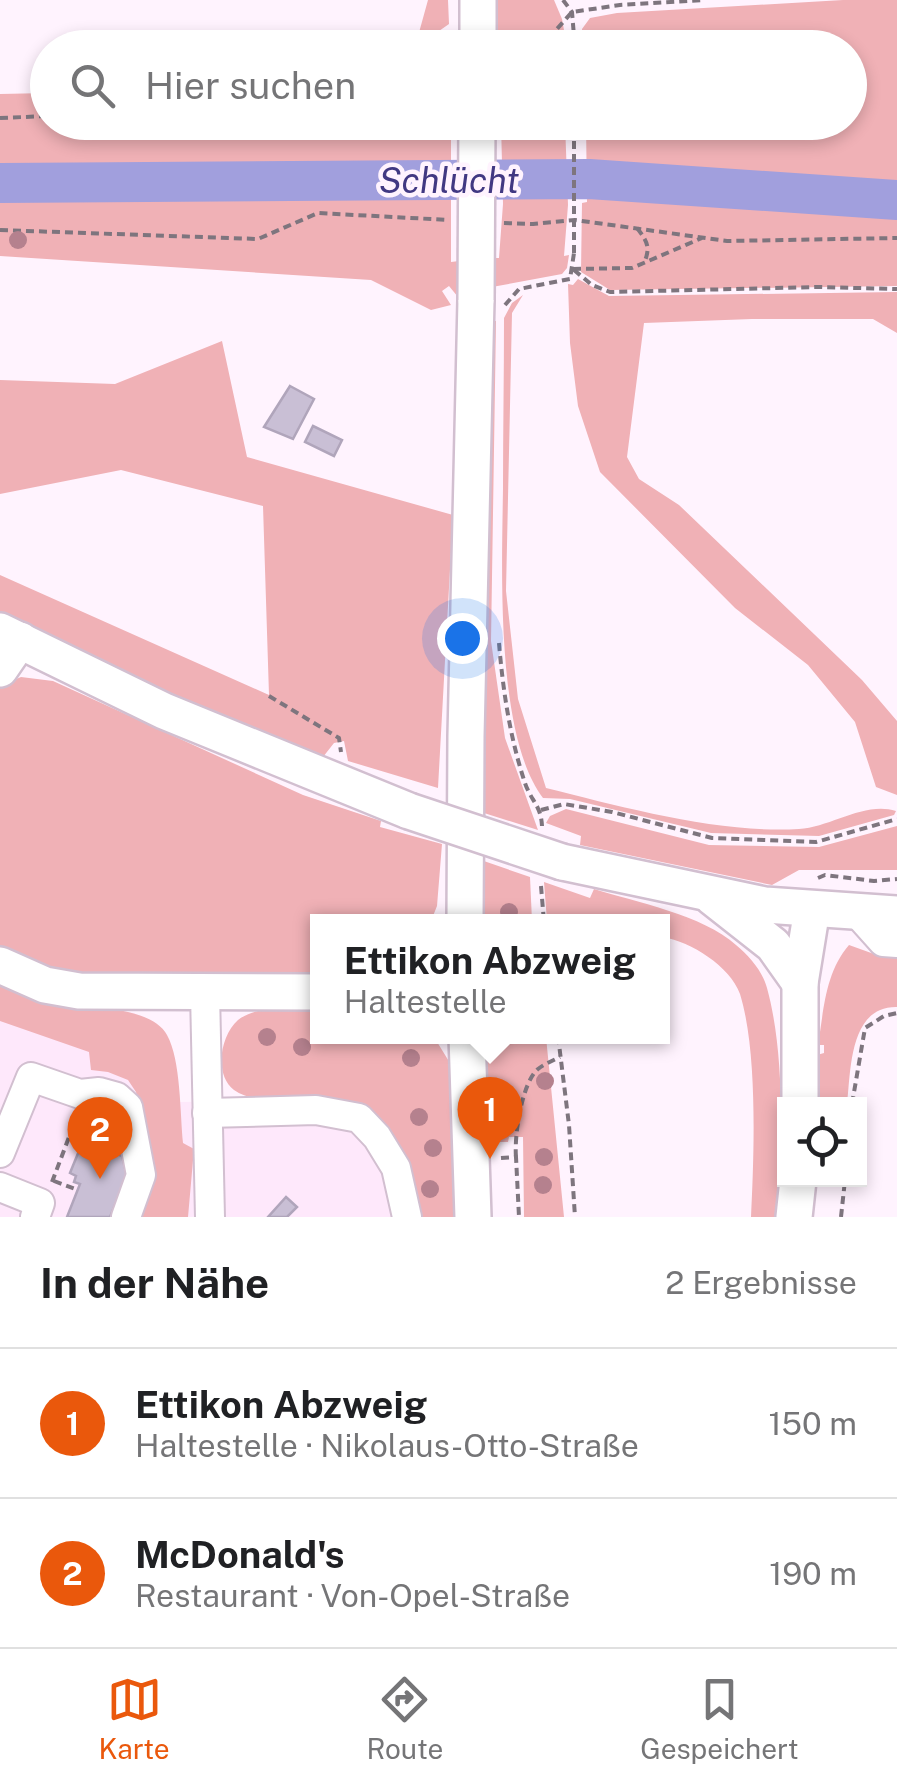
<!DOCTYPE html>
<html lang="de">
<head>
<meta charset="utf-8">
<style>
	:root { --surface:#fff; --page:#f2f2f2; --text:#202124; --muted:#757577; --line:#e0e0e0; --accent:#ea580c }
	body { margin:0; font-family:"Public Sans",sans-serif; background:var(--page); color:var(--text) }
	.controls { position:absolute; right:30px; bottom:30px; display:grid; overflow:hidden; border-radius:0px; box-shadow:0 5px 15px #0003 }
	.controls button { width:90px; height:90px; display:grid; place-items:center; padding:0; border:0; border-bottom:2px solid var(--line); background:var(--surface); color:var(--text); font:50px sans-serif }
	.you { position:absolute; left:462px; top:638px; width:35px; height:35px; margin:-25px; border:8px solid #fff; border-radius:50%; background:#1a73e8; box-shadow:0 0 0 15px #1a73e833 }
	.badge { display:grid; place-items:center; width:65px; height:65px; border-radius:50%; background:var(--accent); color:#fff; font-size:32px; font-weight:700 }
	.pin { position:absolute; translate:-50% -82px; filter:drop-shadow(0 2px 5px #0008) }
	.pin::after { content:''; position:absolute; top:52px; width:35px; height:30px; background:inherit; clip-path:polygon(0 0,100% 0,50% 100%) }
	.popup { position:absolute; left:310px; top:914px; width:360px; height:130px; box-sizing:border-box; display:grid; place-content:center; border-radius:0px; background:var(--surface); filter:drop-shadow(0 2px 8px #0005); font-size:32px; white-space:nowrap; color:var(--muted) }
	.popup b { font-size:38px; color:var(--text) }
	.popup::after { content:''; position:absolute; left:50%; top:100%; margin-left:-20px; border:20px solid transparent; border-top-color:var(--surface) }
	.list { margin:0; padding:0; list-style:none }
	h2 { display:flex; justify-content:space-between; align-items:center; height:130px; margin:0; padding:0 40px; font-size:42px }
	h2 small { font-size:32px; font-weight:400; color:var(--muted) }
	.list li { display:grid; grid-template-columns:65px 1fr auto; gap:30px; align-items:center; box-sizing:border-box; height:150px; padding:0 40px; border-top:2px solid var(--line) }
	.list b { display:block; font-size:38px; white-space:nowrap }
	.list p { margin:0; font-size:32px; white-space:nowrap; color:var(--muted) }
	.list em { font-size:32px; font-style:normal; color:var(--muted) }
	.icon { flex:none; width:55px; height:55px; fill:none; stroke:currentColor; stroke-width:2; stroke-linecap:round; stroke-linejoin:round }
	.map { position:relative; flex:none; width:897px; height:1217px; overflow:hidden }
	.search { position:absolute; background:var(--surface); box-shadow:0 5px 15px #0003; left:30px; right:30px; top:30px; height:110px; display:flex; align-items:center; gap:25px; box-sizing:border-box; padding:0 35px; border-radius:55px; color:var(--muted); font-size:38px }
	.sheet { height:430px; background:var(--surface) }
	nav { display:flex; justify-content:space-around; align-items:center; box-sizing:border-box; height:140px; border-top:2px solid var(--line); background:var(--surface); font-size:28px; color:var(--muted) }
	nav a { display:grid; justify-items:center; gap:5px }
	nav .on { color:var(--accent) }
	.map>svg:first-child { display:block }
</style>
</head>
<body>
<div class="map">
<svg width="897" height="1217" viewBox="0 0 897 1217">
	<rect width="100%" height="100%" fill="#fff3fe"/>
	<polygon fill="#fee8fb" points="0,980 43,1000 134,1013 154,1022 166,1033 180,1102 342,1100 365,1108 415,1217 0,1217"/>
	<g fill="#f0b1b6">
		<polygon points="428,0 448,0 449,24 439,31 438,44 446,47 415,47"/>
		<polygon points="495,0 554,0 562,19 567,47 491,48"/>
		<polygon points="843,0 897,0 897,286 610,290 581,272 582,203 587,202 586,123 850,122 850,48 582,47 582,29 590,18 617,13"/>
		<polygon points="47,93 48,122 451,123 451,262 459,261 458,297 449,286 442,291 451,305 431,310 371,280 0,256 0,94"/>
		<polygon points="501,123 565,123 568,205 564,256 569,255 567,268 562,274 492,287 492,258 499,258 503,204"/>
		<polygon points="578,279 609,296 897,292 897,333 873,319 752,319 644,323 627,457 639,479 679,505 862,680 897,721 897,795 876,787 855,722 808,665 735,608 600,472 578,406 570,343 568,284 573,285"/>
		<path d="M523,295L512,313L506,591L518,699L546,788C622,807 721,834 799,829C831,827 865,801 896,811L894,815L819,836L711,833L570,799L543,798C495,735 502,568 503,488C503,431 504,375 504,318L512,303Z"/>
		<polygon points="490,321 496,321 491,641 505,738 538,830 484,813"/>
		<polygon points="222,341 247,457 453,515 438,788 348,761 344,741 334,743 323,757 212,714 0,615 0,575 269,695 263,506 121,470 0,494 0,380 115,384"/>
		<path d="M21,677L53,681L303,795L381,821L380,827L442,844L437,906L431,921L318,922L317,974C235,976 66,994 0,945V686Z"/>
		<polygon points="566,809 709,845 819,847 897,826 897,870 799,870 772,885 580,845 581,836 546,823 550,816"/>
		<polygon points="478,859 530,877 532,921 479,921"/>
		<path d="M544,882L590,898L594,889C636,902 703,915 736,945C749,956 762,970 767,988C785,1053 783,1150 776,1217H751C754,1156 758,1052 740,994C730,966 691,942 663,937L662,922L547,921Z"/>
		<path d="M849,945L874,954L897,951V1007C849,1006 851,1071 847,1104H813L817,1055L824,1053V1045H818C824,1009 825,973 849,945Z"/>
		<path d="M0,980C14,986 28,995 43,999C74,1010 149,1002 167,1035C181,1060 180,1114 183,1143L194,1149L188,1217H134L151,1159L136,1092L128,1080L108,1072L91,1070L89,1052L0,1021Z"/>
		<path d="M283,1007L317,1009L318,1036L434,1037L450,1063L456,1217H415L365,1108C358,1105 350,1101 343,1100C312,1094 260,1109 234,1090C214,1075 220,1036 238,1020C251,1010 268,1009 283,1007Z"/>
		<polygon points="481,1037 546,1037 564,1217 524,1217 523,1137 509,1137 508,1142 495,1142 489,1136 488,1092 481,1088"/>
	</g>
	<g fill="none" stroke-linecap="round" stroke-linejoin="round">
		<polyline stroke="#a19fdd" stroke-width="40" points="0,183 589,179 897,200"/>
	</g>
	<g fill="#c9bfd5" stroke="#b0a5bb" stroke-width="2.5">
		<polygon points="290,386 314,399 293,439 264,427"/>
		<polygon points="313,426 342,440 334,456 305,442"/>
		<polygon points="83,1141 122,1156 127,1176 110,1217 67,1217 80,1184 74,1182 76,1176 70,1173"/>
		<polygon points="286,1197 297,1207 287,1217 268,1217"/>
	</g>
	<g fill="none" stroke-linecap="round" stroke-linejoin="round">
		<g stroke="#d2bfd0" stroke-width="32">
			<g id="minor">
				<polyline points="857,913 883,942 897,943"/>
				<polyline points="205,993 210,1217"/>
				<polyline points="207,1113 316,1110 359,1118 377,1137 396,1168 407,1217"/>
				<polyline points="0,1153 31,1077 80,1094 99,1092 117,1097 128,1107 141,1175 126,1217"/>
				<polyline points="0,1187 40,1203 35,1217"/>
			</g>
		</g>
		<g stroke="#d2bfd0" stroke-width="40">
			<g id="major">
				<polyline points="478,48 478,0"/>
				<polyline points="0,631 164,711 409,811"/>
				<polyline points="0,669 20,640"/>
				<polyline points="562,862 765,905 897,914"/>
				<polyline points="712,897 773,945 800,983"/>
				<polyline points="465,922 466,736 476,300"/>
				<polyline points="0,965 45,985 79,991 318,992"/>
				<polyline points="467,1036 473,1217"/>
				<polyline points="800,1104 800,983 812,909"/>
				<polyline points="794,1217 798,1180"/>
			</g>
		</g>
		<g stroke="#7e757e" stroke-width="4" stroke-dasharray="8 5" stroke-linecap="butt">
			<polyline points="563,0 572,12 575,48"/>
			<polyline points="540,48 572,12 620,5 705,0"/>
			<polyline points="0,118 48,116"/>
			<polyline points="504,223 533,224 575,220 727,241 897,238"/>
			<path d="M637,228C647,241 651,247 644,263"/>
			<polyline points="0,230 258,239 318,213 449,220"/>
			<polyline points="573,269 632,268 702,238"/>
			<polyline points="574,270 592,285 610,292 819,287 897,289"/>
			<polyline points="505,305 519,289 570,279 574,253"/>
			<path d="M499,643C503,691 510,738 525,783C531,801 541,805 542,826"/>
			<polyline points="269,696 339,738 341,752"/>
			<polyline points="541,810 564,804 612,812 712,838 816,842 897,819"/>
			<polyline points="818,878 825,875 874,881 897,879"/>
			<polyline points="541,886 544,922"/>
			<polyline points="558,1036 569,1125 575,1217"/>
			<polyline points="852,1104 865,1028 884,1016 897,1013"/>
			<path d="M516,1157C514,1136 522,1082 538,1069C544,1064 554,1060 560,1057"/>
			<polyline points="501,1158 516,1157 519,1217"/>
			<polyline points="54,1181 78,1190"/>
			<polyline points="52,1182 77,1116"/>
			<polyline points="841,1217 845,1180"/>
		</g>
		<use href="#minor" stroke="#fff" stroke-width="28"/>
		<use href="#major" stroke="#fff" stroke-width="35"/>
		<g stroke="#d2bfd0" stroke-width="40" stroke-linecap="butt">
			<g id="major-bridge">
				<polyline points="476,300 477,122"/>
				<polyline points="409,811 562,862"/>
			</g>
		</g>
		<polyline stroke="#7e757e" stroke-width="4" stroke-dasharray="8 5" stroke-linecap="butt" points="574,253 574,122"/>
		<use href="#major-bridge" stroke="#fff" stroke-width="35"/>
	</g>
	<g fill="#b5818e">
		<circle cx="18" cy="240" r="9"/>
		<circle cx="509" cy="912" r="9"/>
		<circle cx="267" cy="1037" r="9"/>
		<circle cx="302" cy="1047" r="9"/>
		<circle cx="411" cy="1058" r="9"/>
		<circle cx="545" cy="1081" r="9"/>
		<circle cx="505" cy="1093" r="9"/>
		<circle cx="419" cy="1117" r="9"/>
		<circle cx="499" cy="1121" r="9"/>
		<circle cx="433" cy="1148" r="9"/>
		<circle cx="544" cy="1157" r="9"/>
		<circle cx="543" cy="1185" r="9"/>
		<circle cx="430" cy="1189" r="9"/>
	</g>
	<g text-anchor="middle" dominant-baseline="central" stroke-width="9" stroke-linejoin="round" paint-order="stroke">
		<g font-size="35" font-style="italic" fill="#413882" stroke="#fff3fe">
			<text x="449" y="180">Schlücht</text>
		</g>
	</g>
</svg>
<div class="controls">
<button><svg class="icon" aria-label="locate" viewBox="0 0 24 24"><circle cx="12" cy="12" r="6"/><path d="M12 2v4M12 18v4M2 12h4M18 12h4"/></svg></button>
</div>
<div class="you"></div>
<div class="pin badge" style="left:490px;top:1159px">1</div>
<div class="popup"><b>Ettikon Abzweig</b>Haltestelle</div>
<div class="pin badge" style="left:100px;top:1179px">2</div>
<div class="search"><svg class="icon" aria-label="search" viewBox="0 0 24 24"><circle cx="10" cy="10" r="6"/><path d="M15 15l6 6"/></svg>Hier suchen</div>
</div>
<section class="sheet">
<h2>In der Nähe<small>2 Ergebnisse</small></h2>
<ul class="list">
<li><span class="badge">1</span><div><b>Ettikon Abzweig</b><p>Haltestelle · Nikolaus-Otto-Straße</p></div><em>150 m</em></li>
<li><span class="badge">2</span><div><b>McDonald's</b><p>Restaurant · Von-Opel-Straße</p></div><em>190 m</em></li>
</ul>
</section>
<nav>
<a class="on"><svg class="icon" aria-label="map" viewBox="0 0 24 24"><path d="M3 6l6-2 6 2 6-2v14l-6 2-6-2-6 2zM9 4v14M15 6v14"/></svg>Karte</a>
<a><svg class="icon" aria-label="directions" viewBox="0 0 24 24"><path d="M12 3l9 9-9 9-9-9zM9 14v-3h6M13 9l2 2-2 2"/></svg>Route</a>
<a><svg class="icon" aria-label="saved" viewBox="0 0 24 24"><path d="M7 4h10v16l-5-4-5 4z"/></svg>Gespeichert</a>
</nav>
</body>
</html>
